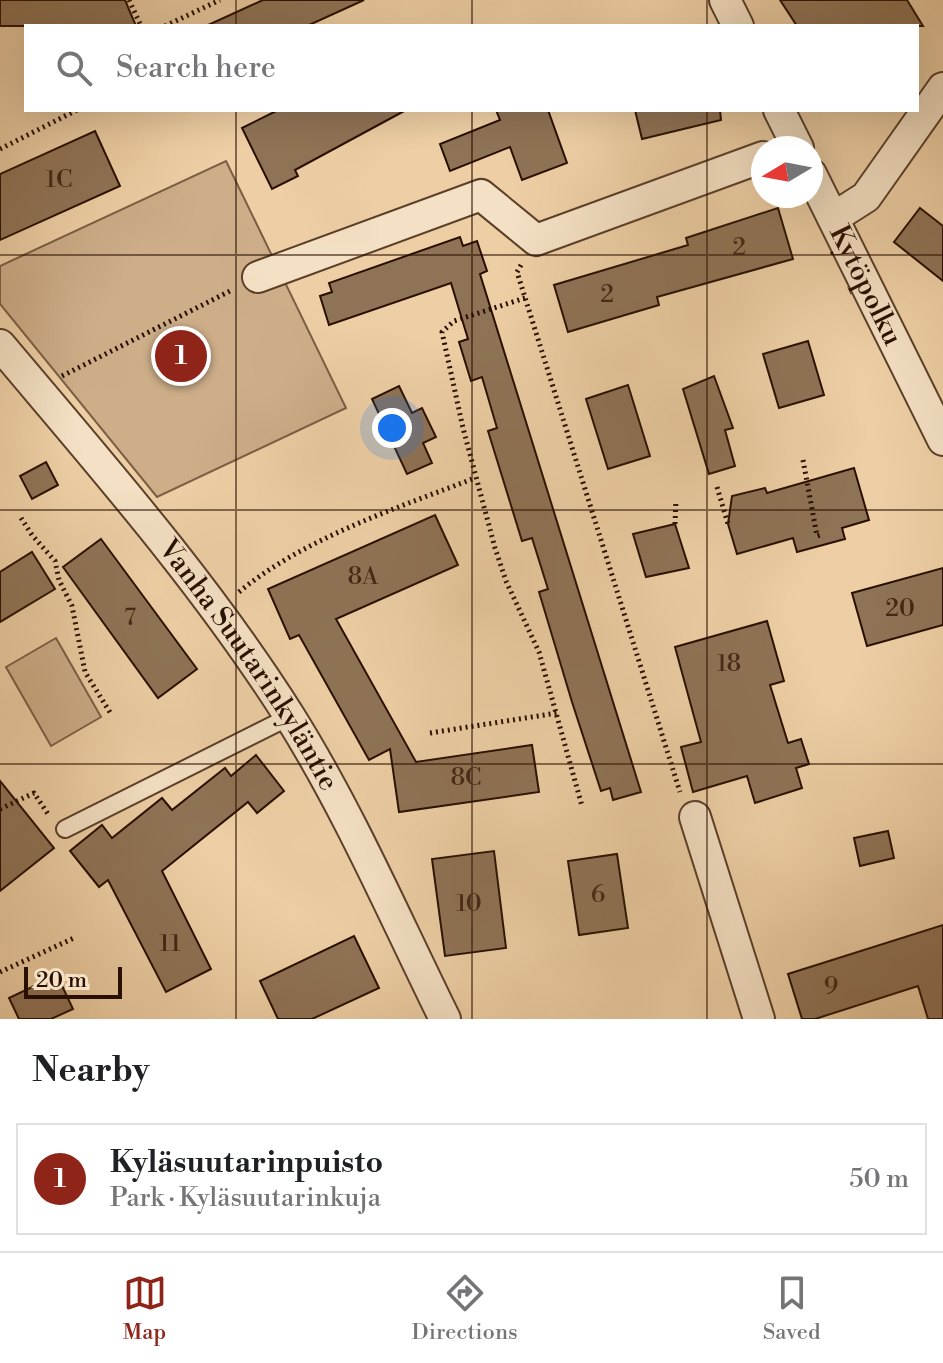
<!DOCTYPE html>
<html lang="en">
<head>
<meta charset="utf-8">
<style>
	:root { --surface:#fff; --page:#f6f6f6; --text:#202124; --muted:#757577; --line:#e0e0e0; --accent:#8f2418 }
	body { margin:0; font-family:"Libre Bodoni",serif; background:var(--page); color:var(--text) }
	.compass { position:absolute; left:751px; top:136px; width:72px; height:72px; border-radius:50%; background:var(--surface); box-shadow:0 8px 32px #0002; rotate:260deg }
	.scale { position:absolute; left:24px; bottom:20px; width:98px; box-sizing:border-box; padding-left:8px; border:4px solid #290f00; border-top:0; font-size:22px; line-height:28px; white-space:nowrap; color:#290f00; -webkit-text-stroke:6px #f4e0c4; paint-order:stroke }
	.you { position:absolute; left:392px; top:428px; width:28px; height:28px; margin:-20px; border:6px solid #fff; border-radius:50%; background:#1a73e8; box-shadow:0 0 0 12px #1a73e833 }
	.badge { display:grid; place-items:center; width:52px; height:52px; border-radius:50%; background:var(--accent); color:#fff; font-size:26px; font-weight:700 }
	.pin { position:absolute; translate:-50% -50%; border:4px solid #fff; box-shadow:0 2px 8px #0006 }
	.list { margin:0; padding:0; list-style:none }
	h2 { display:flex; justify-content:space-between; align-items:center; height:104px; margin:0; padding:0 32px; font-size:34px }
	h2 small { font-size:26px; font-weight:400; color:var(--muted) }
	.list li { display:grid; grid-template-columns:52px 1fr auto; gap:24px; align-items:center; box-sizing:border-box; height:112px; margin:0 16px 16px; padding:0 16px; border:2px solid var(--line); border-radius:0px }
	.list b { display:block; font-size:30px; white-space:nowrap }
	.list p { margin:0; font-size:26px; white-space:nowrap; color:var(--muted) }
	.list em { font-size:26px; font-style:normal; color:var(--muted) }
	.icon { flex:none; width:44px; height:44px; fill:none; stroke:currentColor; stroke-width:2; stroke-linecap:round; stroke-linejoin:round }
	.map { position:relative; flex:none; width:943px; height:1019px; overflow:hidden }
	.search { position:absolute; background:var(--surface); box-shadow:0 8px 32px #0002; left:24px; right:24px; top:24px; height:88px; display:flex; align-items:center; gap:20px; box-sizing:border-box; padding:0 28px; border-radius:0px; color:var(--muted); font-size:30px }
	.sheet { height:232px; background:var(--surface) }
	nav { display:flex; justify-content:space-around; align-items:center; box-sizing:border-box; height:112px; border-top:2px solid var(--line); background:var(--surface); font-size:22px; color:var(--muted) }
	nav a { display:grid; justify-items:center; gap:4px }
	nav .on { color:var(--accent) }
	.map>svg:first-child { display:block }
</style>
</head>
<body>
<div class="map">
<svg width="943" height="1019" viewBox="0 0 943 1019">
	<rect width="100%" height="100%" fill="#eecfa5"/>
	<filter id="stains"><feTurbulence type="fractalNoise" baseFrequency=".0025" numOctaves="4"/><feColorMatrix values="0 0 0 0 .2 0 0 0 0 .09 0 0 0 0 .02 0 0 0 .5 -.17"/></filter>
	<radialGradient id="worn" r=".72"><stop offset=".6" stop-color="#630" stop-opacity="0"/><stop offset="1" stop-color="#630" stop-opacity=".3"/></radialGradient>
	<g fill="#cdae89" stroke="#7b5e44" stroke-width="2">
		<polygon points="226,161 346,408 157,497 0,304 0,266"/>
		<polygon points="56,638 101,717 51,746 6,667"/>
	</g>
	<g fill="#8f7356" stroke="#290f00" stroke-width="2">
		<polygon points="0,0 125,0 136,26 0,26"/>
		<polygon points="263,0 364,0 307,26 206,26"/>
		<polygon points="780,0 907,0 923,26 797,26"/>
		<polygon points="278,110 406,110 295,170 298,176 272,189 242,128"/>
		<polygon points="496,110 548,110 567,163 522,180 510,147 450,171 440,144 500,120"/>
		<polygon points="635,110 720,110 721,120 642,139"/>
		<polygon points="95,131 120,186 0,240 0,174"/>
		<polygon points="778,208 793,259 657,297 659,305 568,332 554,285 688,245 686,238"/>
		<polygon points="920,208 943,226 943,281 894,242"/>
		<polygon points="460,237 463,246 477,241 487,271 480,274 641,792 613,800 610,788 601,791 572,702 539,592 548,589 532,538 522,541 488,431 497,428 482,377 471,381 459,342 468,339 451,283 329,325 320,296 332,292 329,283"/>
		<polygon points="808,341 824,395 779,408 763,354"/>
		<polygon points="714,376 733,428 725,430 735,466 709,474 683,389"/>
		<polygon points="628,385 650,456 608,469 586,399"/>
		<polygon points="399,386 412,413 422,408 436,437 423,443 432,463 407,474 372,399"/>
		<polygon points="46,462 58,485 32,499 20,476"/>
		<polygon points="854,468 869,520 842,528 845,539 797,552 793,538 737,554 728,524 732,496 765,488 767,493"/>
		<polygon points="435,515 458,565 336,619 416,762 532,745 539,792 399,812 390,749 369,760 299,635 290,639 268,589"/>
		<polygon points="675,524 689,568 646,577 633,534"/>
		<polygon points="101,539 197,669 158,698 63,567"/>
		<polygon points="32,552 55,589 0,622 0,572"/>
		<polygon points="943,568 943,625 867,646 852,593"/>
		<polygon points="767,621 784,681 770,685 788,743 801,739 809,764 796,768 802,788 755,803 747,776 693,792 681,747 701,742 675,647"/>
		<polygon points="256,755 284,791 257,813 248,802 162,871 211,969 166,992 108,880 99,887 70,851 102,825 112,838 162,798 172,810 225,768 231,776"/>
		<polygon points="0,781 54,848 0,891"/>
		<polygon points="888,831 894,858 860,866 854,838"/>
		<polygon points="494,851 506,948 445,956 432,859"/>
		<polygon points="617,854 628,928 579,935 568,861"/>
		<polygon points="943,925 943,1019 928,1019 918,986 815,1019 802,1019 788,974"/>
		<polygon points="354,936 379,988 312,1019 278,1019 260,981"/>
		<polygon points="57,975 73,1009 51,1019 19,1019 9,998"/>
	</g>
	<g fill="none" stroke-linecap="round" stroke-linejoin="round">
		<g stroke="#5a3f29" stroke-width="20">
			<polyline id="lane" points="65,829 289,717"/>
		</g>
		<g stroke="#5a3f29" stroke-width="34">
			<g id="street">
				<polyline points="725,0 738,26"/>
				<polyline points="779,110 798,148"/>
				<path id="s1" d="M811,174L943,440"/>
				<polyline points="833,218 866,197 943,88"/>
				<polyline points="258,277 481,195 536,240 763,157"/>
				<path id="s2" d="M0,345C101,465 206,584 290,717C350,813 395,918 445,1019"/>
				<polyline points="695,817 759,1019"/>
			</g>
		</g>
		<g stroke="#290f00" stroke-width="5" stroke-dasharray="2 4" stroke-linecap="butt">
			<polyline points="129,0 141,26"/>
			<polyline points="165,26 220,0"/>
			<polyline points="0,149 77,110"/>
			<polyline points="521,265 517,272 680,792"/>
			<polyline points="525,298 454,321 442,332 463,428 495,548 506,581 539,652 582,806"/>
			<polyline points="62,376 232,290"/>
			<polyline points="803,460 817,536 823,534"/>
			<polyline points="717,487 728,524"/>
			<polyline points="21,518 32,535 55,561 59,580 72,606 85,672 111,714"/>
			<polyline points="675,524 676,500"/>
			<path d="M239,592C304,538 397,508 475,478"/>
			<polyline points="430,733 557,713"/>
			<polyline points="0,809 34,793 48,814"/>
			<polyline points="0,972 74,938"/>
		</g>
		<use href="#lane" stroke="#f4e0c4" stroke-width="16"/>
		<use href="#street" stroke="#f4e0c4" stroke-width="30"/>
	</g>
	<path fill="none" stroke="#290f00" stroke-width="2" stroke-opacity="0.55" d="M236,0V26M472,0V26M707,0V26M236,110V1019M472,110V1019M707,110V1019M0,255H943M0,510H943M0,764H943"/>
	<g text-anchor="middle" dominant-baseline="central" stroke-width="6" stroke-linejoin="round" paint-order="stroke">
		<g font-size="24" fill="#422816">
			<text x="59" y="180">1C</text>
			<text x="739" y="248">2</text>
			<text x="607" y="295">2</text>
			<text x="363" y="577">8A</text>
			<text x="900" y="609">20</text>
			<text x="130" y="618">7</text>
			<text x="729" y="664">18</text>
			<text x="466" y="778">8C</text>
			<text x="598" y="895">6</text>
			<text x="469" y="904">10</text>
			<text x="170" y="944">11</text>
			<text x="831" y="987">9</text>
		</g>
		<g font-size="28" fill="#290f00" stroke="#f4e0c4">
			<text stroke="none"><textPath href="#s1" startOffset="124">Kytöpolku</textPath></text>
			<text stroke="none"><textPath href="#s2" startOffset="406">Vanha Suutarinkyläntie</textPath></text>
		</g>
	</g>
	<rect width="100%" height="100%" filter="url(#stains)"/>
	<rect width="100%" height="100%" fill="url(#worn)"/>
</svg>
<svg class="compass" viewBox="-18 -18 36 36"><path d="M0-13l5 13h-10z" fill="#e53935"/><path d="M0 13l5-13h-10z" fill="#757577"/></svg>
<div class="scale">20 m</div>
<div class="you"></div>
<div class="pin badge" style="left:181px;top:356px">1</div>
<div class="search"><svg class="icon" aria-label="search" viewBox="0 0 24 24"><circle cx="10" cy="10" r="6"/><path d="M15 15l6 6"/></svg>Search here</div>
</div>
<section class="sheet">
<h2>Nearby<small></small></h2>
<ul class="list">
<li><span class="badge">1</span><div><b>Kyläsuutarinpuisto</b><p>Park · Kyläsuutarinkuja</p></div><em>50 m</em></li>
</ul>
</section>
<nav>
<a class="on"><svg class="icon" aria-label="map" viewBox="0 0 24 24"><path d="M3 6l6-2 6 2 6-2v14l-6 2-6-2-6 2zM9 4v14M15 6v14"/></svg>Map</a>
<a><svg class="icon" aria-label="directions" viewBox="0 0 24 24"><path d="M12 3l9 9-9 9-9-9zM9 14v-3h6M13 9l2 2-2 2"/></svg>Directions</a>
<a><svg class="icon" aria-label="saved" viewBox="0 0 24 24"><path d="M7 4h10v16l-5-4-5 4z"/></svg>Saved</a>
</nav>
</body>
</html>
